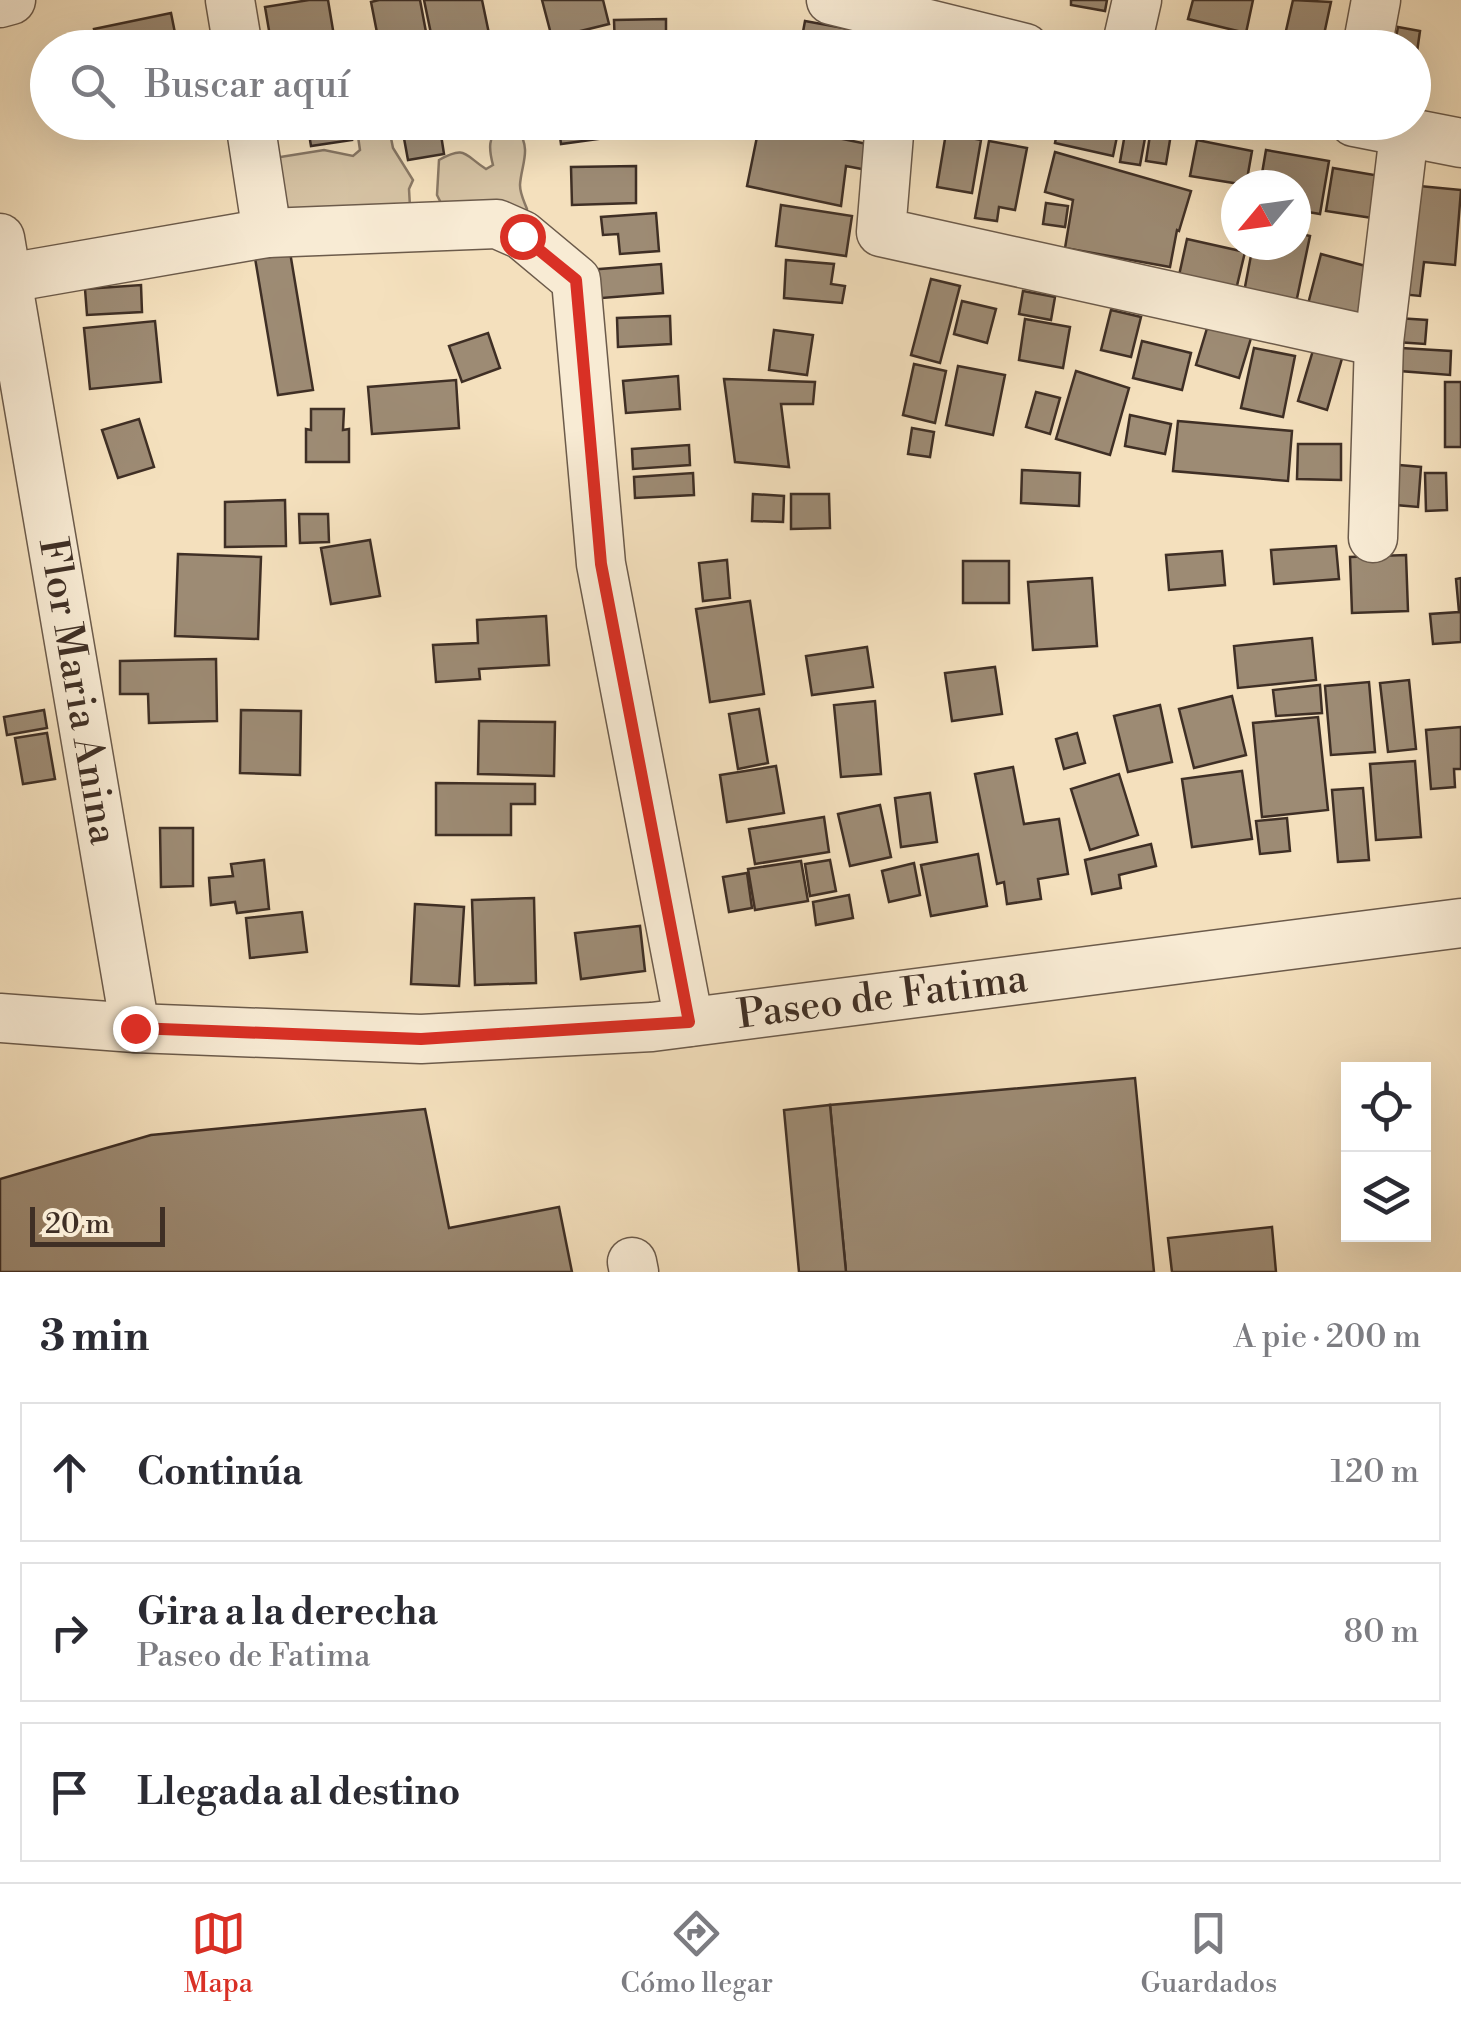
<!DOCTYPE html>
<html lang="es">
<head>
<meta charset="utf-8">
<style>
	:root { --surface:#fff; --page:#f2f2f3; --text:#2b2b33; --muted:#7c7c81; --line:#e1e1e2; --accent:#d93025 }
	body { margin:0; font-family:"Libre Bodoni",serif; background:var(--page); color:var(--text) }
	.controls { position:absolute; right:30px; bottom:30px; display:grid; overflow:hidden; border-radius:0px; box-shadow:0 10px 40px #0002 }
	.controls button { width:90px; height:90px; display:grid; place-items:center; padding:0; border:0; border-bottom:2px solid var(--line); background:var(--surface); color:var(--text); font:50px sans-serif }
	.compass { position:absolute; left:1221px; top:170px; width:90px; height:90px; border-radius:50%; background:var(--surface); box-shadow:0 10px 40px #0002; rotate:241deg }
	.scale { position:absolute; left:30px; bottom:25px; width:135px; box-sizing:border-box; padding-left:10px; border:5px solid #3f2f25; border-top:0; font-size:28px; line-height:35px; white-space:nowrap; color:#3f2f25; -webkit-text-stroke:8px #f8ebd4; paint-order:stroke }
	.stop { position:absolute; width:30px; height:30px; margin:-22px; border:8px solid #d93025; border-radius:50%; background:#fff }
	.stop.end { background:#d93025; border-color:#fff; box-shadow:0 2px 10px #0008 }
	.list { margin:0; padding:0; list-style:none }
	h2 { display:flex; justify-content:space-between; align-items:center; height:130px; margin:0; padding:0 40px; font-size:42px }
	h2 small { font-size:32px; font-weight:400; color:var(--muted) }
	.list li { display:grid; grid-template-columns:65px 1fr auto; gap:30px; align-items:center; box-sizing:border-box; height:140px; margin:0 20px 20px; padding:0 20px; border:2px solid var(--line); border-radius:0px }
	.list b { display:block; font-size:38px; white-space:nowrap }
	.list p { margin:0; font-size:32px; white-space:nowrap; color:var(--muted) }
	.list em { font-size:32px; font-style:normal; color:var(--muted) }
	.icon { flex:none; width:55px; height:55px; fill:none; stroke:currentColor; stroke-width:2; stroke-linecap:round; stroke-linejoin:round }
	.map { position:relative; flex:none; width:1461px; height:1272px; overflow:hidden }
	.search { position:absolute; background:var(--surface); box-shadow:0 10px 40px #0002; left:30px; right:30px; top:30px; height:110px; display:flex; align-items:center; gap:25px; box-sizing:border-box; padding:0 35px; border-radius:55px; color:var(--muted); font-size:38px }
	.sheet { height:610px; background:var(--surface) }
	nav { display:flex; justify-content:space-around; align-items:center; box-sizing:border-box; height:140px; border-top:2px solid var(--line); background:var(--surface); font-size:28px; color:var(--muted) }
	nav a { display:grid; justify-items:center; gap:5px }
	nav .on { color:var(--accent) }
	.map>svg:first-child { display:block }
</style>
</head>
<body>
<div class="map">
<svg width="1461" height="1272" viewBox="0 0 1461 1272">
	<rect width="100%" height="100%" fill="#f4e0bd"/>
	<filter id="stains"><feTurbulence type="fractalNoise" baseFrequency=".002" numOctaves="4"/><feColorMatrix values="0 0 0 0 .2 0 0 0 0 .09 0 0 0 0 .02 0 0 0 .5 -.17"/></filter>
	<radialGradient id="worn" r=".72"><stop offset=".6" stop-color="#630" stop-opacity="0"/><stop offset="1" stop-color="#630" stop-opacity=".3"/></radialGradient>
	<g fill="#d5c2a3" stroke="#8a7864" stroke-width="2.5">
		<polygon points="356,123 388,123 393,148 413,180 409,189 410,207 289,213 274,158 324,150 353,156 360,150"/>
		<path d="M502,127L518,130C532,150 521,165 520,185C520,194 524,201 527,209L522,216L442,205L437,195L439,160C466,145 464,155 486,169L493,165C489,150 487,135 502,127Z"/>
	</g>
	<g fill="#9d8b74" stroke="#3f2f25" stroke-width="2.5">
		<polygon points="309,0 328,0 336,48 272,48 265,7"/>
		<polygon points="379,0 420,0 429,48 380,48 371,2"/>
		<polygon points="424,0 482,0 492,48 434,48"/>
		<polygon points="542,0 603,0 609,24 552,38"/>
		<polygon points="1071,0 1107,0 1105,11 1071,5"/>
		<polygon points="1193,0 1253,0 1246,33 1188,19"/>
		<polygon points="1293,0 1331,2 1322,44 1285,35"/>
		<polygon points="171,13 178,48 98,48 94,29"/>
		<polygon points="666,19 666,48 615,48 614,20"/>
		<polygon points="805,21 882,35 880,48 800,48"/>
		<polygon points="1398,27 1420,31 1415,66 1414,48 1394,48"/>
		<polygon points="113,122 167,122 168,129 116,137"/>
		<polygon points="349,122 352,140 311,146 308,128"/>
		<polygon points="401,122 439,122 444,154 408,160"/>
		<polygon points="451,122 486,122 487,128 455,138"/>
		<polygon points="558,122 611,122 613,137 561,144"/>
		<polygon points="760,122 872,145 867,170 846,166 841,206 747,186"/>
		<polygon points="810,122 878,122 873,139"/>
		<polygon points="945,122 975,122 973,135 946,129"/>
		<polygon points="1003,122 1053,122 1048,137"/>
		<polygon points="1059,122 1120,122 1113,156 1055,143"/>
		<polygon points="1127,122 1148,122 1140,165 1120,162"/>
		<polygon points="1152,122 1173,122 1166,164 1146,161"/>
		<polygon points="946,133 981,140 972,193 937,187"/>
		<polygon points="1197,140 1252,151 1246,185 1190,176"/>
		<polygon points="989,141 1027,148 1015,210 999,207 997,221 975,218"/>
		<polygon points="1266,150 1329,161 1320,214 1296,210 1296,185 1260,185"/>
		<polygon points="1055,152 1191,191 1179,231 1177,230 1170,267 1065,248 1073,200 1045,192"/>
		<polygon points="636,166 636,203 572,205 571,167"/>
		<polygon points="1333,168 1386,177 1379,219 1326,211"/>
		<polygon points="1409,185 1461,190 1455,265 1424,262 1420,296 1400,294"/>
		<polygon points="1046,203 1068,206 1065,227 1043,224"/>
		<polygon points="781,205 852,216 846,256 776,246"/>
		<polygon points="656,213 659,251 620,254 618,234 603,235 601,217"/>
		<polygon points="1296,233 1310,236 1296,303 1244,292 1253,245 1296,245"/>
		<polygon points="1187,239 1245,252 1235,294 1178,280"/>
		<polygon points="289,246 313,390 278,395 254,252"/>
		<polygon points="1321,254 1373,268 1360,318 1308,304"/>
		<polygon points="786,260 834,264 831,284 845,286 842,303 784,298"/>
		<polygon points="661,264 663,293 590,299 588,270"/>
		<polygon points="931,279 960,286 940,363 911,355"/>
		<polygon points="141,285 142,312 87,315 85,289"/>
		<polygon points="1023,291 1055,297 1051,320 1019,314"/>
		<polygon points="962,301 996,309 987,343 954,334"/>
		<polygon points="1111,310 1141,317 1131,357 1101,350"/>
		<polygon points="670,316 671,344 618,347 617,318"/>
		<polygon points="1397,318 1427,320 1425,344 1396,342"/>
		<polygon points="1025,319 1070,327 1063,368 1019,360"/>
		<polygon points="155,321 161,382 90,389 84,328"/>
		<polygon points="1208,325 1251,338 1239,378 1196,365"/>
		<polygon points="774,330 813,335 807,375 769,370"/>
		<polygon points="488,333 500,368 462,382 449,346"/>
		<polygon points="1142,341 1191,353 1182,390 1133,378"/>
		<polygon points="1314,347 1343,355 1327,410 1298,401"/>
		<polygon points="1254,348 1295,356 1283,417 1241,408"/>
		<polygon points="1401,348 1451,351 1450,375 1400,371"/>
		<polygon points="914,364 946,371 935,423 903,415"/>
		<polygon points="958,366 1005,375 993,435 946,425"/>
		<polygon points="1076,371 1129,388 1110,455 1056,439"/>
		<polygon points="678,376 680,409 626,413 623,381"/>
		<polygon points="724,379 815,382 813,404 781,404 789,467 735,462"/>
		<polygon points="456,380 459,428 372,434 368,387"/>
		<rect x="1445" y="382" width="16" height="65"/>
		<polygon points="1036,392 1060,398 1050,434 1026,427"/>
		<polygon points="311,409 344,409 343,430 349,429 349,462 306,462 306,429 311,430"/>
		<polygon points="1130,415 1171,424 1165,454 1125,446"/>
		<polygon points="139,419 154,467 118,478 102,430"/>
		<polygon points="1178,421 1292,431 1288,481 1173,471"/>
		<polygon points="912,428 934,432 930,457 908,454"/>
		<polygon points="1298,444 1341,444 1341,480 1297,479"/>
		<polygon points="689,445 690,465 633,469 632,449"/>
		<polygon points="1399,465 1421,467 1418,507 1396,505"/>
		<polygon points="1022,470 1080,473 1079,506 1021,503"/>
		<polygon points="693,473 694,495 635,498 634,477"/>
		<polygon points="1425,473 1446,473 1447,510 1426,511"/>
		<polygon points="753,494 784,496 783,522 752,521"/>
		<polygon points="791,494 829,494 830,528 791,529"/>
		<polygon points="285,500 286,546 225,547 225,502"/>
		<polygon points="299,514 328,514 329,542 300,543"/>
		<polygon points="370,540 380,596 331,604 321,548"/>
		<polygon points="1336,546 1339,579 1274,584 1271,550"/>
		<polygon points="1222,551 1225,585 1169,590 1166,555"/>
		<polygon points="178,554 261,557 258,639 175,636"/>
		<polygon points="1406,555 1408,611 1352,613 1350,557"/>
		<polygon points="727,560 730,598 703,601 699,563"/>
		<rect x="963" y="561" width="46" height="42"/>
		<polygon points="1092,578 1097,646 1033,650 1028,582"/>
		<polygon points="1461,578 1461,642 1433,644 1430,614 1459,612 1456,579"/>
		<polygon points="750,601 764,694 710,702 696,609"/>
		<polygon points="546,616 549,665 479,669 480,679 436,682 433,645 478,643 477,620"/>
		<polygon points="1312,638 1316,680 1238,688 1234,646"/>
		<polygon points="867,647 873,687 812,695 806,656"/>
		<polygon points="216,659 217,721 149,723 148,694 120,694 120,661"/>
		<polygon points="995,667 1002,714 952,721 945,673"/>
		<polygon points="1409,680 1416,749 1388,752 1380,683"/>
		<polygon points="1369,682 1375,752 1331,755 1325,686"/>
		<polygon points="1320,685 1322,713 1276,716 1273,690"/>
		<polygon points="1232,696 1246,755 1194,768 1179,709"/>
		<polygon points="875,701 881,774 841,777 834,705"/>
		<polygon points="1160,705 1172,762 1128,772 1114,716"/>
		<polygon points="759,709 768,763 738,769 729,714"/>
		<polygon points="44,710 47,728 7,735 4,717"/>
		<polygon points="241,710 301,711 300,775 240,773"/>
		<polygon points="1318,717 1328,810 1262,817 1253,723"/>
		<polygon points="479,721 555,722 554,776 478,774"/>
		<polygon points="1461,727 1461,769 1454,769 1455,787 1431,789 1426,730"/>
		<polygon points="47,733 55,779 23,784 15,738"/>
		<polygon points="1077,733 1085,763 1064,769 1056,739"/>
		<polygon points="1415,761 1421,837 1376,840 1370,764"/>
		<polygon points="776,766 784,813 727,822 720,775"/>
		<polygon points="1013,767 1024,824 1059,819 1068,874 1038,879 1041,899 1007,904 1004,882 997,884 975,774"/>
		<polygon points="1242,771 1252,839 1192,847 1182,779"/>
		<polygon points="1119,774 1138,835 1090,850 1071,789"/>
		<polygon points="436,783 535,784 535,804 511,804 511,835 436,835"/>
		<polygon points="1363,788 1369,860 1338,862 1332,790"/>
		<polygon points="930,793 937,842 901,847 895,798"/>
		<polygon points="880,805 891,857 850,866 838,814"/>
		<polygon points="824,817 829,852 755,864 749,829"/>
		<polygon points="1287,818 1290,851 1260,854 1256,821"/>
		<polygon points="160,828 193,828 193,886 161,887"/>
		<polygon points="1151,844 1156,866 1119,875 1121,888 1092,894 1085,860"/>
		<polygon points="978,854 987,906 931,916 921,865"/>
		<polygon points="264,860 269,909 237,913 235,902 211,905 209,878 233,876 231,864"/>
		<polygon points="830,860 836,891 810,896 805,864"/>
		<polygon points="801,861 808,901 755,910 748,869"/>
		<polygon points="914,863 920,895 889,902 882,871"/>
		<polygon points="747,873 752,908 729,912 723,877"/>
		<polygon points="849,895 853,918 816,925 813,902"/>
		<polygon points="534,898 536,983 475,985 472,900"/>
		<polygon points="415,904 464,907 459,986 411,984"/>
		<polygon points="302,912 307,952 250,958 246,918"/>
		<polygon points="640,926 645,971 581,979 575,933"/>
		<polygon points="1135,1078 1154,1272 846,1272 830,1105"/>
		<polygon points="830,1105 846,1272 799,1272 784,1110"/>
		<polygon points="425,1109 449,1228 559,1207 572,1272 0,1272 0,1179 151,1135"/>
		<polygon points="1272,1227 1276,1272 1172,1272 1168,1238"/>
	</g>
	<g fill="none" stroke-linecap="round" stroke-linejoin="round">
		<g stroke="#6c5b4b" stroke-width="51">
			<g id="minor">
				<polyline points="230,0 238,48"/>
				<polyline points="831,0 1025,48"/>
				<polyline points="0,3 11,0"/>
				<polyline points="1126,48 1137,0"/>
				<polyline points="1367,48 1376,0"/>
				<polyline points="250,122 267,233"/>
				<polyline points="890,122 881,232 1379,342"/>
				<polyline points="1354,122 1461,143"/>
				<path id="s1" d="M0,238L135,1028"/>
				<polyline points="8,278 267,233 497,224 522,235 576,280 601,564 689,1022"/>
				<polyline points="1373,538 1379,342 1404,134"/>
				<path id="s2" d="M0,1018L135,1028L421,1039L652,1027L1461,923"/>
				<polyline points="632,1262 634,1272"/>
			</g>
		</g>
		<use href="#minor" stroke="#f8ebd4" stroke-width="48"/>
	</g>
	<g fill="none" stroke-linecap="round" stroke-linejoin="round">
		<polyline stroke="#d93025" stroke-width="12" points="135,1028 421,1039 689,1022 601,564 576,280 522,236"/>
	</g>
	<g text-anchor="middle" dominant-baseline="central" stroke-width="8" stroke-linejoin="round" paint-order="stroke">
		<g font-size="40" fill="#3f2f25" stroke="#f8ebd4">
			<text stroke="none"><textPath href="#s1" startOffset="460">Flor Maria Anina</textPath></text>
			<text stroke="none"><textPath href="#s2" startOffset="885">Paseo de Fatima</textPath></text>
		</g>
	</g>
	<rect width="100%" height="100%" filter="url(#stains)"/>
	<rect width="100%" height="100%" fill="url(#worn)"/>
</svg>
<div class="controls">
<button><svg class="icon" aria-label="locate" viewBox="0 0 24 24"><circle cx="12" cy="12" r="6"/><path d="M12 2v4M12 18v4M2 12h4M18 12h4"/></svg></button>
<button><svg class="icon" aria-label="layers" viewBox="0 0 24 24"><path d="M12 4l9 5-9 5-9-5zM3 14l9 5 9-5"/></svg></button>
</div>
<svg class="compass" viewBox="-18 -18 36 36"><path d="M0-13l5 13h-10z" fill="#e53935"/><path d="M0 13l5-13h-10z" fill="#7c7c81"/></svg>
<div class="scale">20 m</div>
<div class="stop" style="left:522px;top:236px"></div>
<div class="stop end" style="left:135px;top:1028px"></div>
<div class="search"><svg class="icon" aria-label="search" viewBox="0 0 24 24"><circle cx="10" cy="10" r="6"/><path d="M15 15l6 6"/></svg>Buscar aquí</div>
</div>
<section class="sheet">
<h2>3 min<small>A pie · 200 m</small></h2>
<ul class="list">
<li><svg class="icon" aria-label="ahead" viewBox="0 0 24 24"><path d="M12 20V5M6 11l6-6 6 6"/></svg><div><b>Continúa</b></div><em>120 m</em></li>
<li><svg class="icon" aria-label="right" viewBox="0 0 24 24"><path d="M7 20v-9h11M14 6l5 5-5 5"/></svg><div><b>Gira a la derecha</b><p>Paseo de Fatima</p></div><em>80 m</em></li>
<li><svg class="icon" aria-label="arrive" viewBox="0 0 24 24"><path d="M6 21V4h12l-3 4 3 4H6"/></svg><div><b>Llegada al destino</b></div></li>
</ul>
</section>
<nav>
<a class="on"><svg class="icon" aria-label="map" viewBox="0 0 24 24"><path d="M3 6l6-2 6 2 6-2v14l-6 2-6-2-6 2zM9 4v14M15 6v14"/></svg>Mapa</a>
<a><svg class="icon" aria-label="directions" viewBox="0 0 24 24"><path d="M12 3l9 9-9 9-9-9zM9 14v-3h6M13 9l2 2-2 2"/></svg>Cómo llegar</a>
<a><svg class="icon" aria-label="saved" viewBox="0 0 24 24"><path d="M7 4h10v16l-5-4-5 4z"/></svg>Guardados</a>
</nav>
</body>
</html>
